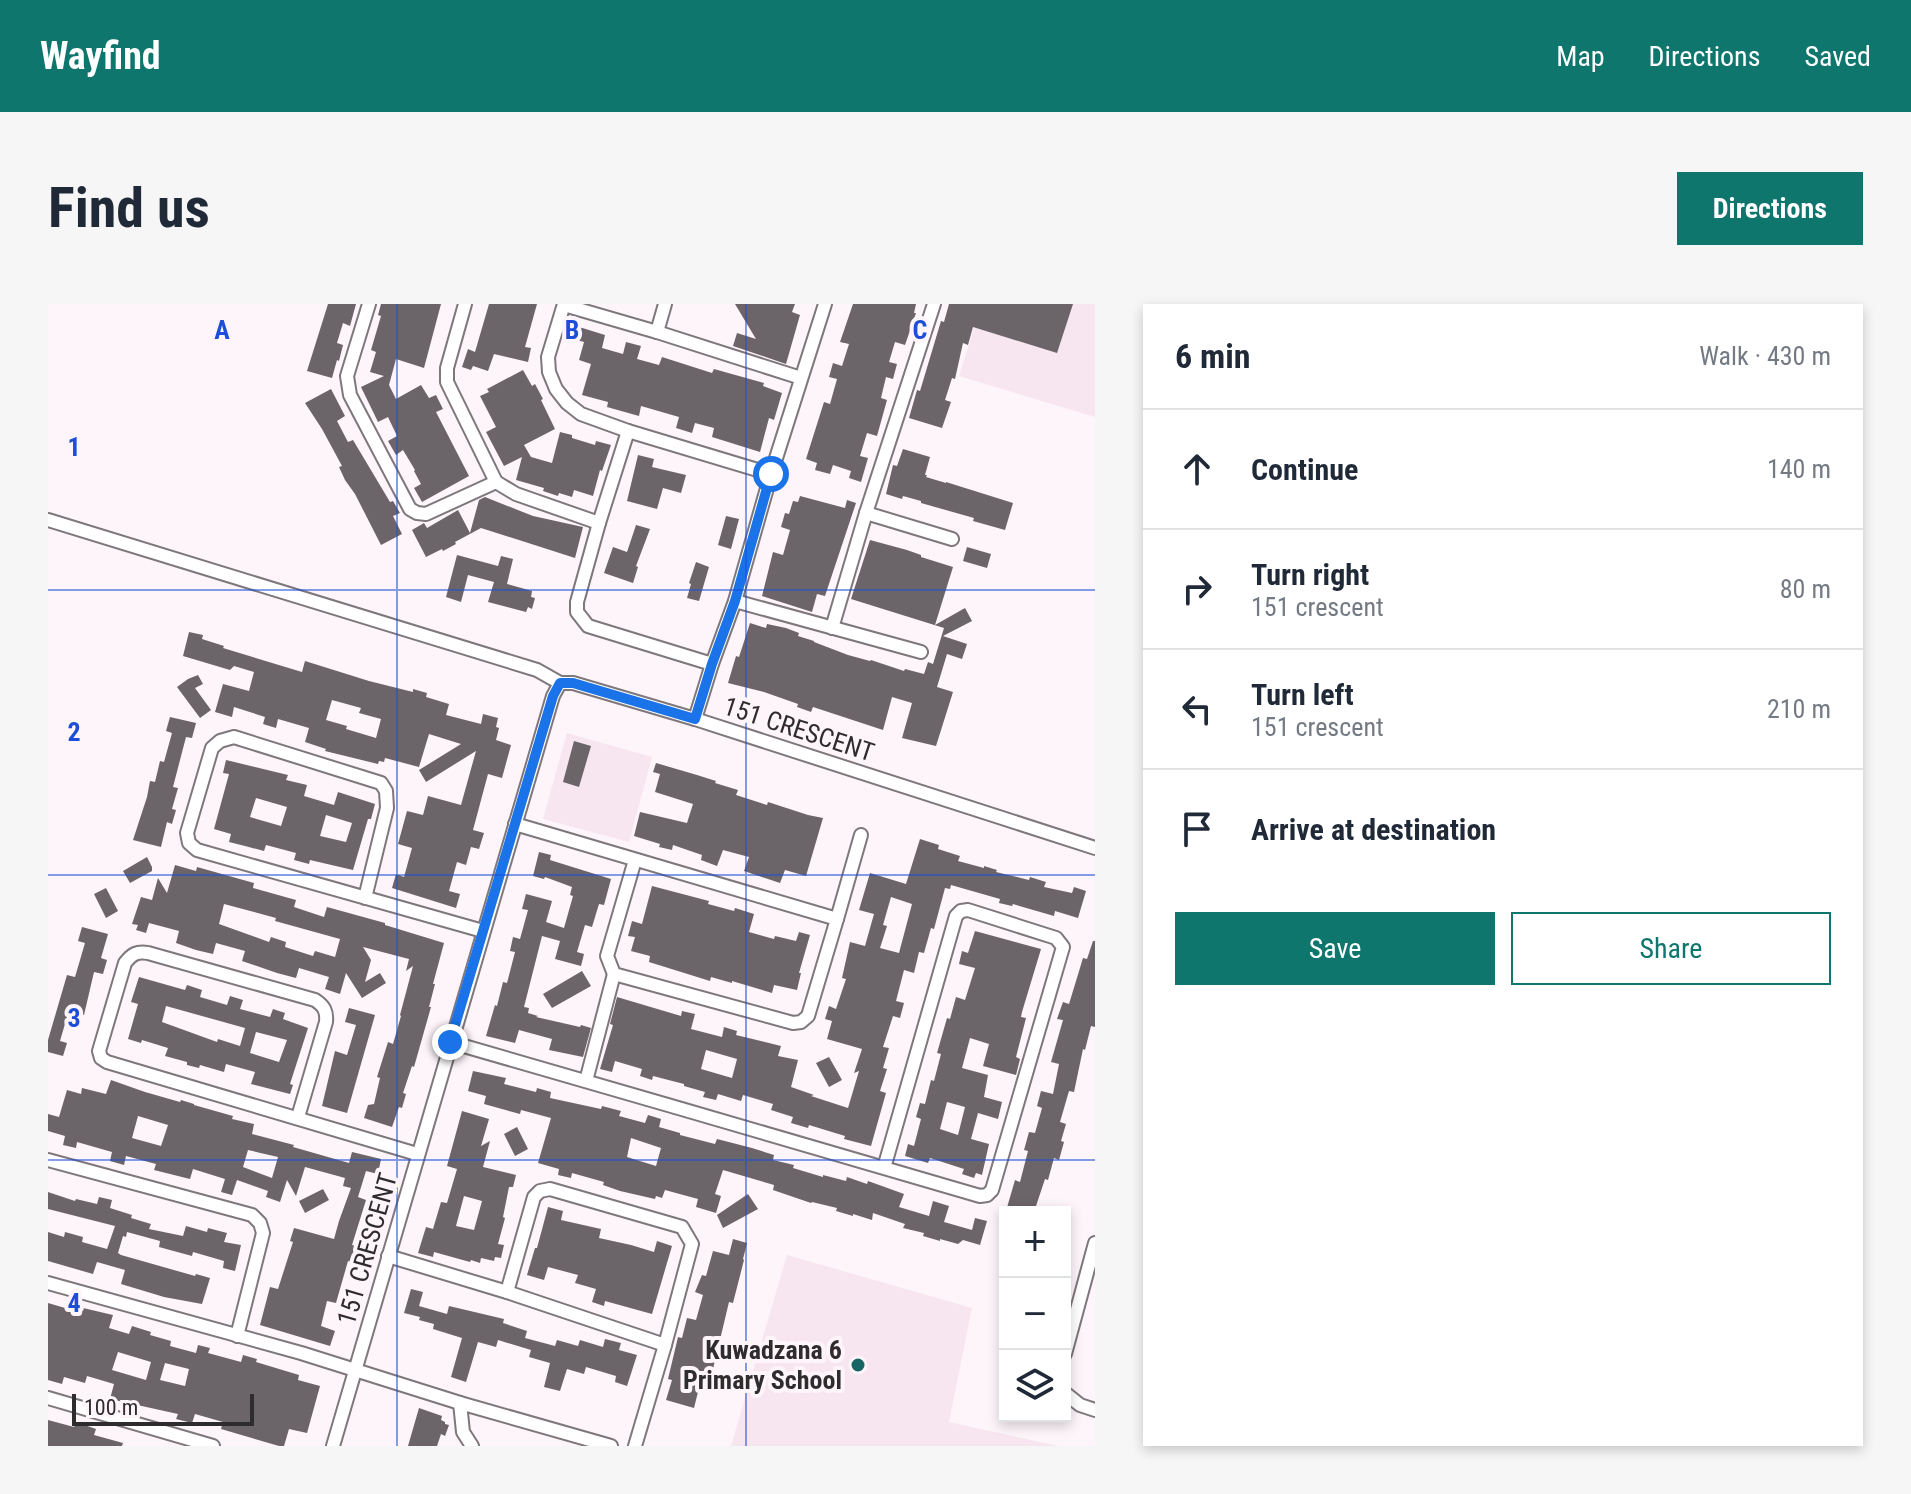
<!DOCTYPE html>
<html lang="en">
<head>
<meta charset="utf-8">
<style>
	:root { --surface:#fff; --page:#f6f6f7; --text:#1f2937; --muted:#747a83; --line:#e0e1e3; --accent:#0f766e }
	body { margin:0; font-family:"Roboto Condensed",sans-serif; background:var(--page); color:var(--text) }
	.controls { position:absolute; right:24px; bottom:24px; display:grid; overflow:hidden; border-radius:0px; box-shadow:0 4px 12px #0003 }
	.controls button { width:72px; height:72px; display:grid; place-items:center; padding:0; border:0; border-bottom:2px solid var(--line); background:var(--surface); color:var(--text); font:40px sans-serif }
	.scale { position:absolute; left:24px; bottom:20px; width:182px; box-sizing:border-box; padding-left:8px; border:4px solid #2f2c2e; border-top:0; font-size:22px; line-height:28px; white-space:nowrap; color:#2f2c2e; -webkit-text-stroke:6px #fef5fa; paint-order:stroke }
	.stop { position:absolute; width:24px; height:24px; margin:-18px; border:6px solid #1a73e8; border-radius:50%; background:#fff }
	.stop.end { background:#1a73e8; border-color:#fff; box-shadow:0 2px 8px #0008 }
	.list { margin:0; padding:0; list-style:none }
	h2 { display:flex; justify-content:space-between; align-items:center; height:104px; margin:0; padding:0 32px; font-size:34px }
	h2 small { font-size:26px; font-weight:400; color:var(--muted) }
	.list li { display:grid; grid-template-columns:52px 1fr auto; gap:24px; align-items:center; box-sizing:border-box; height:120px; padding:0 32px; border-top:2px solid var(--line) }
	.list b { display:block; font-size:30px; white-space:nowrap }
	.list p { margin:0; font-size:26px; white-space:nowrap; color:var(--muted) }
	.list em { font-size:26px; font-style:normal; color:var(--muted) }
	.actions { display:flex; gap:16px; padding:24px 32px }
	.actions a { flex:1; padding:18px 0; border:2px solid var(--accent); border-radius:0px; text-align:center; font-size:28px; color:var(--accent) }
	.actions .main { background:var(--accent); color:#fff }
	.icon { flex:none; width:44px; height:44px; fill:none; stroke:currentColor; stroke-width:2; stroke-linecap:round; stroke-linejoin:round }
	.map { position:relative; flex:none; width:1047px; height:1142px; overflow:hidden; border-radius:0px }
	header { display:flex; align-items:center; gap:48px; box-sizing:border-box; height:112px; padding:0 40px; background:var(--accent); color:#fff }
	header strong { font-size:38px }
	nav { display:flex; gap:44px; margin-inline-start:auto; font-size:28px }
	.intro { display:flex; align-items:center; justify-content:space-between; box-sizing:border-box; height:192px; padding:0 48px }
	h1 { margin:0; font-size:56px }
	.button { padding:20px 36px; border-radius:0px; background:var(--accent); color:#fff; font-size:28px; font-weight:700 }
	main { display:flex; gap:48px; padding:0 48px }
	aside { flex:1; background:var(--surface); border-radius:0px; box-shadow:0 4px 12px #0003 }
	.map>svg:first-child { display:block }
</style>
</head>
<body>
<header>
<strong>Wayfind</strong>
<nav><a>Map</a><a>Directions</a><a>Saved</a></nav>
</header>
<div class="intro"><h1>Find us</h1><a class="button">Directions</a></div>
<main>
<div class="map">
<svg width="1047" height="1142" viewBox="0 0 1047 1142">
	<rect width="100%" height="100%" fill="#fef5fa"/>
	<g fill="#f7e6ef">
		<polygon points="934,0 1047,0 1047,113 911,72"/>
		<polygon points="519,429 604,453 581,538 495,515"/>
		<polygon points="739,951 924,1004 901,1118 1010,1142 683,1142"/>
	</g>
	<g fill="#6b6468" fill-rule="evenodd">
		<polygon points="280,0 308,0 302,22 295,19 289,39 295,41 291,57 289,56 284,74 259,67"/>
		<polygon points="333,0 393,0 376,64 348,55 341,81 348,95 373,81 381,94 388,91 395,105 388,108 421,172 374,198 366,184 373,180 366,167 367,166 355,146 348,151 340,137 349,132 340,113 330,118 313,83 336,72 322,68 328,48 323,46 333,12 330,11"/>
		<polygon points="441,0 489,0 477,43 483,44 480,58 446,50 440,67 425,62 423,66 414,63 420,45 427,48"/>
		<polygon points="687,0 747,0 744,8 752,11 738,60 685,42 689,29 708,35"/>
		<polygon points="805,0 868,0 866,9 868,9 857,41 847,38 841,58 849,60 845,75 838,73 833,94 839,96 829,132 819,129 812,152 820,154 813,178 801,174 803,167 785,161 782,170 767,166 769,159 758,155 776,98 782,100 789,75 781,73 785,59 794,62 801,40 792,38"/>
		<polygon points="901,0 1025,0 1009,49 925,23 920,41 915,39 907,75 904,74 897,96 903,98 894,124 861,114 869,86 872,87 893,17 896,18"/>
		<polygon points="528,22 557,31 554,44 575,50 578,38 593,42 589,55 611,61 614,53 664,69 666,65 716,79 715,82 734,89 726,116 721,114 712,148 664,133 666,124 647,119 644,129 628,124 631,113 593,102 591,112 559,103 560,98 534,91 543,60 531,56 536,38 525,35"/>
		<polygon points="475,66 484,82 487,80 495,95 493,96 507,125 476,141 483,153 504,159 512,128 524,131 524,134 547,141 548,137 563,141 554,167 552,166 545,192 526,186 524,193 511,189 510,192 495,187 496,184 468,176 474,153 456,162 438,128 448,123 432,92 441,88 439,85"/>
		<polygon points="283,85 297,112 289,117 300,138 305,136 342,198 345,197 352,209 345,212 354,230 333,241 307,190 297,176 291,163 294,162 274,125 257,99"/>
		<polygon points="855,145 882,153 877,171 879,171 878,173 898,179 898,178 965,199 957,226 925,217 926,214 873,199 873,197 855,192 854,195 838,190 845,161 849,162"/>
		<polygon points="590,151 606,155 604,163 638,171 633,189 615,184 609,205 579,197"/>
		<polygon points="752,192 797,204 799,196 808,199 777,292 769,290 764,308 714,292 725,248 735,251 742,226 733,223 737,209 741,210 745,197 750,198"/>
		<polygon points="437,193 485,212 535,223 527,254 433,224 407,238 408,240 395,247 394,245 378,253 364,226 376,219 379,224 410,206 422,229 431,196"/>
		<polygon points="678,212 691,215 683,245 670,241"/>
		<polygon points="588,221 602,225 588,262 590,263 585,279 556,269 565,243 579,248"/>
		<polygon points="822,236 859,246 873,251 873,253 905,263 887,321 917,304 924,317 895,332 919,340 914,355 899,350 889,383 905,388 888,442 854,434 864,399 844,393 835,426 765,403 763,408 749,403 750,400 716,388 680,379 688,352 691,353 702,319 718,324 719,320 738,324 751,329 750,332 766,337 766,338 800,351 822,357 823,356 856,367 857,365 876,370 880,358 885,360 896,324 803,295"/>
		<polygon points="919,243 943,250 939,264 915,257"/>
		<polygon points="409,251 450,262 453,252 465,255 459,280 484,287 483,293 487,294 484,305 480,303 478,308 440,298 446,278 420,271 413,298 398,293"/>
		<polygon points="648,258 661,263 651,297 639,294 643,280 641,279"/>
		<path d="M141,328L155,331L154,335L176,342L175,344L254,368L257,357L321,377L365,388V385L379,389L378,393L401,400L398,411L433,420L435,410L450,414L448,423L451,424L448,436L463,441L454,474L440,470L425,526L436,529L431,545L423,543L418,561L409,558L401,587L412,590L408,604L344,584L348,570L356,573L364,544L350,540L359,507L375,511L380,492L413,501L428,447L378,478L371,466L413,440L381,430L371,463L337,454L336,458L331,457L330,460L277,447L278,445L257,438L261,424L230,415L228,424L215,420L217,413L186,403L184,413L167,408L175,380L201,387L206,368L186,362L182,366L135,352ZM284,396L313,404L311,409L333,415L328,434L298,425L299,422L278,416Z"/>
		<polygon points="150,371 155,380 147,384 163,406 152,414 129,383 140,375"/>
		<polygon points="122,413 148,419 144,434 138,433 125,483 130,484 124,505 128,506 124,520 119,518 113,543 85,536 99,493 102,477 107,478 112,457 116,458 124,429 118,427"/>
		<polygon points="526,437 543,442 531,483 515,478"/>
		<path d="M178,456L240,471L238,476L259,481L256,492L286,501L290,488L327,500L323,515H320L305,566L262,556L261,560L246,556L248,549L218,541L216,547L197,542L181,538L183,530L166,525L181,470L175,469ZM208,494L239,503L233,522L202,513ZM278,511L304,519L298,538L272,532Z"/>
		<polygon points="608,459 649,471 668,477 667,479 690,486 688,491 719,501 720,498 760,511 775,514 758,572 737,566 732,579 696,567 701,553 675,546 669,562 653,556 654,551 625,541 624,546 611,543 612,540 586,532 592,508 639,519 645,500 607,488 612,470 605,468"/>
		<path d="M872,535L891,541L890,545L912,552L910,557L936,564V562L949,566L948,568L981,576L982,573L998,578L996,583L1024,589L1026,583L1038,587L1030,614L1007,607L1006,612L965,600L964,602L951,599L952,595L903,581L902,585L897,584L886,625L883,624L876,649L871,648L866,669L856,666L848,697L856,699L852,714L845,712L835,743L841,744L835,764L839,765L832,787L838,789L823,842L796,835L797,832L761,821L760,824L743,819L745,813L723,806L725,800L695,791L693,797L670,790L668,796L655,793L657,788L636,782V780L605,772L604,776L592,772L594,765L567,757L564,768L552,765L565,721L562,720L569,693L633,712L634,707L647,710L643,725L674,733L676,723L689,727L688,731L733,742L730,752L750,756L743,783L766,791L763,792L800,804L811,767L806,769L814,745L779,735L784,717L777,715L781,702L788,705L798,675L794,674L802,638L817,642L826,610L811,606L822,569L858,580ZM843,593L864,600L851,649L832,644L839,622L835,621ZM658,746L689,755L684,774L653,765Z"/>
		<polygon points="491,548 503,551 502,556 563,575 556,601 551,600 544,623 537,621 529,648 536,650 533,662 507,655 512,637 494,632 476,703 481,704 480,709 490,712 488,713 532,723 533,721 543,724 535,753 501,746 504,735 471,726 467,739 438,732 447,701 449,702 455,678 459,679 467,648 462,647 465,633 472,635 480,606 474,605 478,590 504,597 498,618 516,624 525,592 522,591 524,583 497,573 496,575 485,572"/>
		<polygon points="99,553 104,563 104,567 82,579 75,567"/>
		<path d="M127,561L148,567L149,563L206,579L205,584L248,596L246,603L276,613L279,603L337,619V621L396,639L385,680H387L381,703H383L366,763L364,762L355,789L358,790L354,804L351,803L344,823L316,814L320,801L326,800L332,774L329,773L340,738L345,740L353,712L352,711L365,662L358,667L361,655L315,643L323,656L317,678L332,669L338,679L314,694L298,669L292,690L277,685L281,673L251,664L248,674L229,669L194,657L197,647L168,639L165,650L148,646L128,639L131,627L101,619L98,629L88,626L90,621L84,620L93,593L104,596L110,574L119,589ZM176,600L228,614L227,617L292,635L287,653L267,647L265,652L237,643L238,638L223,633L221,638L171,620Z"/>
		<polygon points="604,582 661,597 660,600 686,607 687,604 706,610 701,628 726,635 727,632 748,637 751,628 762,631 751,669 753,669 749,686 726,681 724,689 684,677 684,679 663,673 662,677 601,658 602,652 583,647 587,633 580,632 584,617 594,620"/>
		<polygon points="58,584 70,607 58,614 46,590"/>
		<polygon points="34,623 60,630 53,654 59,656 55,670 46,668 36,711 21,706 12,737 19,739 15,752 0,748 0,736 19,671 27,673 37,639 30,637"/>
		<path d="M927,627L993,645L974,708L973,713L978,714L968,753L972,755L968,771L935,762L941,740L922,734L914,764L940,771L936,793L954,798L950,815L930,809L923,835L941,840L934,871L928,869L926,874L914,870L916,865L882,854L880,859L857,852L860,840L866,842L873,815L868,813L872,799L877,800L883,776L886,777L893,750L889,749L899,714L902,715L908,693L917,696L927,664L911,660L914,647L920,649ZM899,798L917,803L910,831L892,825Z"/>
		<polygon points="1045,637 1047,637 1047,723 1043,722 1037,746 1035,745 1026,788 1021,787 1012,818 1018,820 1013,837 1016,838 1011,856 1006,854 1000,876 997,875 986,908 958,907 967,876 972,878 980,847 976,846 981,828 987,829 994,804 989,802 993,787 1005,790 1011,760 1003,758 1015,716 1009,715 1015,698 1021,700 1035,654 1039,655"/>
		<polygon points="534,667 543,682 504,704 495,690"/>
		<path d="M91,673L137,686L139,681L154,686L152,693L179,701L182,692L195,696L192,705L222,713L225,705L237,709L235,715L260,724L242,780L245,781L242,790L203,780L207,768L178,760L176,768L152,761L151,764L139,761V758L117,752L120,744L94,736L93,739L80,735L90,700L83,698ZM118,702L197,724L192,742L170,735L169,738L114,718ZM208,728L239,736L231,758L202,749Z"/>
		<polygon points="301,704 327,711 299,809 274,802 287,747 299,751 308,721 297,718"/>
		<polygon points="781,753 794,776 781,783 768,759"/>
		<path d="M425,767L458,774L456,780L488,788L489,784L503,788L502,794L553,805L554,802L573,807L571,812L597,819L600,811L613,815L611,823L632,829V831L667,840L669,835L704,844L726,851L725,856L746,861L745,864L775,873V871L798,877L799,873L819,880L820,877L834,882L856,890L851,903L881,912L885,897L901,902L896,918L924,926L927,914L939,917L932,941L915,936L910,940L892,935V937L875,932L876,929L855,924L857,920L825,909L824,916L805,910V912L788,907L789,904L764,898L763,899L725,886L726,881L675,866L667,890L673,892L668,909L648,903L650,895L617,886L614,894L608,892L607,895L572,887L555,881L556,878L524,869L523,874L510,871L511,865L490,859L503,814L473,806L472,810L436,800L438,792L420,787ZM583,834L613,844L608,862L579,853Z"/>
		<path d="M63,776L97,788L132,798L133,796L146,800V801L185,812L184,815L206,820L204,830L246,841L245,843L301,859L304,848L333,855L330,870L318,867L310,893L318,896L304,941L312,943L307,959L300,957L288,999L279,997L273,1022L287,1027L282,1042L212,1021L222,983L230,985L245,938L242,937L246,924L286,935L291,917L303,884L295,882L297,874L257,863L248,892L239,876L232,898L218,893L220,887L189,876L184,891L173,888L177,875L145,865L142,875L106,866L108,860L78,852L76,861L62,857L64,848L29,838L28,844L15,841L17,832L0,827V810L11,813L19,786L33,790L34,784L58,790ZM90,812L120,821L113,842L84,834ZM200,846L230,853L224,874L195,863Z"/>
		<path d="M414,807L441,815L433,842L442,837L435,863L468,871L465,883H461L455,913L457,914L450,940L456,941L453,954L447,953L446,957L433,954L432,959L423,956L422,958L386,948L385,953L370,949L378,923L385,925L393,898L399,899L409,865L399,862ZM416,892L434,897L426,926L408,922Z"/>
		<polygon points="469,823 480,845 467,852 456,830"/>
		<polygon points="275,885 281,896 257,909 251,897"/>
		<polygon points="0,888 27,897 28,895 49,900 51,893 64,896 62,904 84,911 83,914 103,920 101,925 135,932 138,922 159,928 160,924 179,929 176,938 193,941 187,967 175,964 176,957 145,948 144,952 111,943 112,937 79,928 78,933 75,932 70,949 73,951 147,972 148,970 162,974 154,1000 116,993 73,980 77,966 49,958 45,970 0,957 0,928 16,933 17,928 35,933 34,938 59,945 67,922 0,905"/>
		<polygon points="700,890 710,905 675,924 669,911"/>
		<polygon points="500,903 515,907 513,916 553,925 551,934 583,941 606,948 609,937 624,942 604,1010 557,997 556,1002 544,998 548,985 527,979 530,971 500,963 496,976 479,971 487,944 489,944"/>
		<polygon points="685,935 699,939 695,955 696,956 685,999 681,998 660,1086 651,1084 646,1104 618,1096 624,1076 620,1075 630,1033 634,1034 639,1014 648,1016 655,991 647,988 654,971 658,972 665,947 681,951"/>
		<polygon points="363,985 375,988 371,1002 399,1010 401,1002 456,1015 455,1019 479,1027 477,1034 507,1042 509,1036 530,1042 532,1036 555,1043 557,1035 573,1039 571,1046 589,1051 579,1082 567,1078 568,1072 538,1063 536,1070 519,1065 512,1087 496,1083 502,1059 481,1053 483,1046 450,1036 448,1043 430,1038 418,1078 403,1073 414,1034 385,1025 386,1020 371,1016 372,1013 356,1009"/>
		<path d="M0,999L17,1004L18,1000L65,1011L61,1024L81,1030L84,1022L103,1028L102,1031L123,1037L122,1042L148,1049L150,1041L162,1044L160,1049L193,1058L195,1051L209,1055L208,1058L251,1071L250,1076L272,1082L259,1129L241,1125L236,1142H231L173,1125L175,1118L147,1110L144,1119L128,1115L130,1110L62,1095L66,1080L39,1072L37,1079L16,1073L14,1080L0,1076ZM70,1048L103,1058L98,1076L64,1066ZM117,1059L141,1065L137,1082L112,1076Z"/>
		<polygon points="371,1104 394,1112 393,1116 397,1118 397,1120 401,1121 397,1132 393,1130 389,1142 360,1142"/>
		<polygon points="0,1116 26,1123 28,1118 48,1125 46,1131 75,1139 74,1142 0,1142"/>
	</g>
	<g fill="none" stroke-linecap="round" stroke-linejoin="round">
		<g stroke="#7e777b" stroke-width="16">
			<g id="minor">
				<polyline points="321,0 299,72 302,91 362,205 369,209 378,210 448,178"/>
				<polyline points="417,0 399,64 399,78 448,178 468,190 551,219 580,127"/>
				<polyline points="516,0 500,53 501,68 508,85 519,99 533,110 580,127 723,170"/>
				<polyline points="516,1 609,28 753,74"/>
				<polyline points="609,28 617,0"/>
				<polyline points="818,209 904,235"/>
				<polyline points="0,216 489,366 512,379 525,379 647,415 1047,544"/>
				<polyline points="551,219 529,298 529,308 540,322 664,360"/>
				<polyline points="687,297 873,348"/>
				<polyline points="784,324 818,209 886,0"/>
				<polyline points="647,415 664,360 687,297 723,170 777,0"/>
				<polyline points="467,520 789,615 760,712 753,718 745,719 566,670 559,652 587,556"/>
				<polyline points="317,594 339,504 338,487 333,479 186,433 172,437 164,444 139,529 141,539 149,546 435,627"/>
				<polyline points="789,615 813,531"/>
				<path d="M402,738C579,789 755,840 932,892L939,891L944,886L1015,643L1008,634L920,606L913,607L908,612L836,864"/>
				<polyline points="538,777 566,670"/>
				<path d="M250,813L278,718C279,707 276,702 267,696L100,649C89,647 84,650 77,659L51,747L53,754L59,758L369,850"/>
				<polyline points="0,856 204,911 212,919 215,929 189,1032"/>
				<polyline points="340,952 459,988 617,1041 587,1142"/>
				<polyline points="0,979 253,1049 412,1099 563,1142"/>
				<polyline points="459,988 486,893 492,887 502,885 634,923 644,940 617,1041"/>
				<polyline points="1017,1050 1047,939"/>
				<polyline points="1017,1089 1032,1101 1047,1106"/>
				<polyline points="0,1094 165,1142"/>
				<polyline points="412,1099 415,1128 424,1142"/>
				<path d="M285,1142C357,891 430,641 505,392L512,379"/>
			</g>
		</g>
		<use href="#minor" stroke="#fff" stroke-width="12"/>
	</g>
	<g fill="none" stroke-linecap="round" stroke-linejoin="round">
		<polyline stroke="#1a73e8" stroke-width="10" points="402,738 505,392 512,379 525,379 647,415 664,360 687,297 723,170"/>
	</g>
	<path fill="none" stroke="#1d4ed8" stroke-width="2" stroke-opacity="0.55" d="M349,0V1142M698,0V1142M0,286H1047M0,571H1047M0,856H1047"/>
	<circle fill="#176564" stroke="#fef5fa" stroke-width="3" cx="810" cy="1061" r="8"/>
	<g text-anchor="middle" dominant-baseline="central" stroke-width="8" stroke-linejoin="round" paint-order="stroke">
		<g font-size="26" fill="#2f2c2e" stroke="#fef5fa">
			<text transform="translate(751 425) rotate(18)">151 CRESCENT</text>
			<text transform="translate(319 945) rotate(-74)">151 CRESCENT</text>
		</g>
		<g font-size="26" font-weight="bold" fill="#2f2c2e" stroke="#fef5fa" text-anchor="end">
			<text x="794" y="1046">Kuwadzana 6<tspan x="794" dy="30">Primary School</tspan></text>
		</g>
	</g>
	<g font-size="26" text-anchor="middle" font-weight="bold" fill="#1d4ed8" stroke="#fef5fa" stroke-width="8" stroke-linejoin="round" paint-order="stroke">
		<text x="174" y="35">A</text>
		<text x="524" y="35">B</text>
		<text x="872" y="35">C</text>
		<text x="26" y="152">1</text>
		<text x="26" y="437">2</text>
		<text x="26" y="723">3</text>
		<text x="26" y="1008">4</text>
	</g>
</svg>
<div class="controls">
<button>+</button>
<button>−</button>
<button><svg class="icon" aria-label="layers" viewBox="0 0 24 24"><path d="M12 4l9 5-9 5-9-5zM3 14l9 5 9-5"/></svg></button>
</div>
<div class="scale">100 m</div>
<div class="stop" style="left:723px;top:170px"></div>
<div class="stop end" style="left:402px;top:738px"></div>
</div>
<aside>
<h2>6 min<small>Walk · 430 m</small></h2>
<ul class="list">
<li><svg class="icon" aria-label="ahead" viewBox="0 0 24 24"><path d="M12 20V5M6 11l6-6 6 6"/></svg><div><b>Continue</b></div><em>140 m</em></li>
<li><svg class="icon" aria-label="right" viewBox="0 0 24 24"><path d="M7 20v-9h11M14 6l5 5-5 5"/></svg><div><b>Turn right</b><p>151 crescent</p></div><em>80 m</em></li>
<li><svg class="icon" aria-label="left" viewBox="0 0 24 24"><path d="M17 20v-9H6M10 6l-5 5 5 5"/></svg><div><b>Turn left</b><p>151 crescent</p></div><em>210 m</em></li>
<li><svg class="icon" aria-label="arrive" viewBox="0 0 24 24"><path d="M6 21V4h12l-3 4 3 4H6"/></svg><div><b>Arrive at destination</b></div></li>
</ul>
<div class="actions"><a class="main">Save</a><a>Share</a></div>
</aside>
</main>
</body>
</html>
